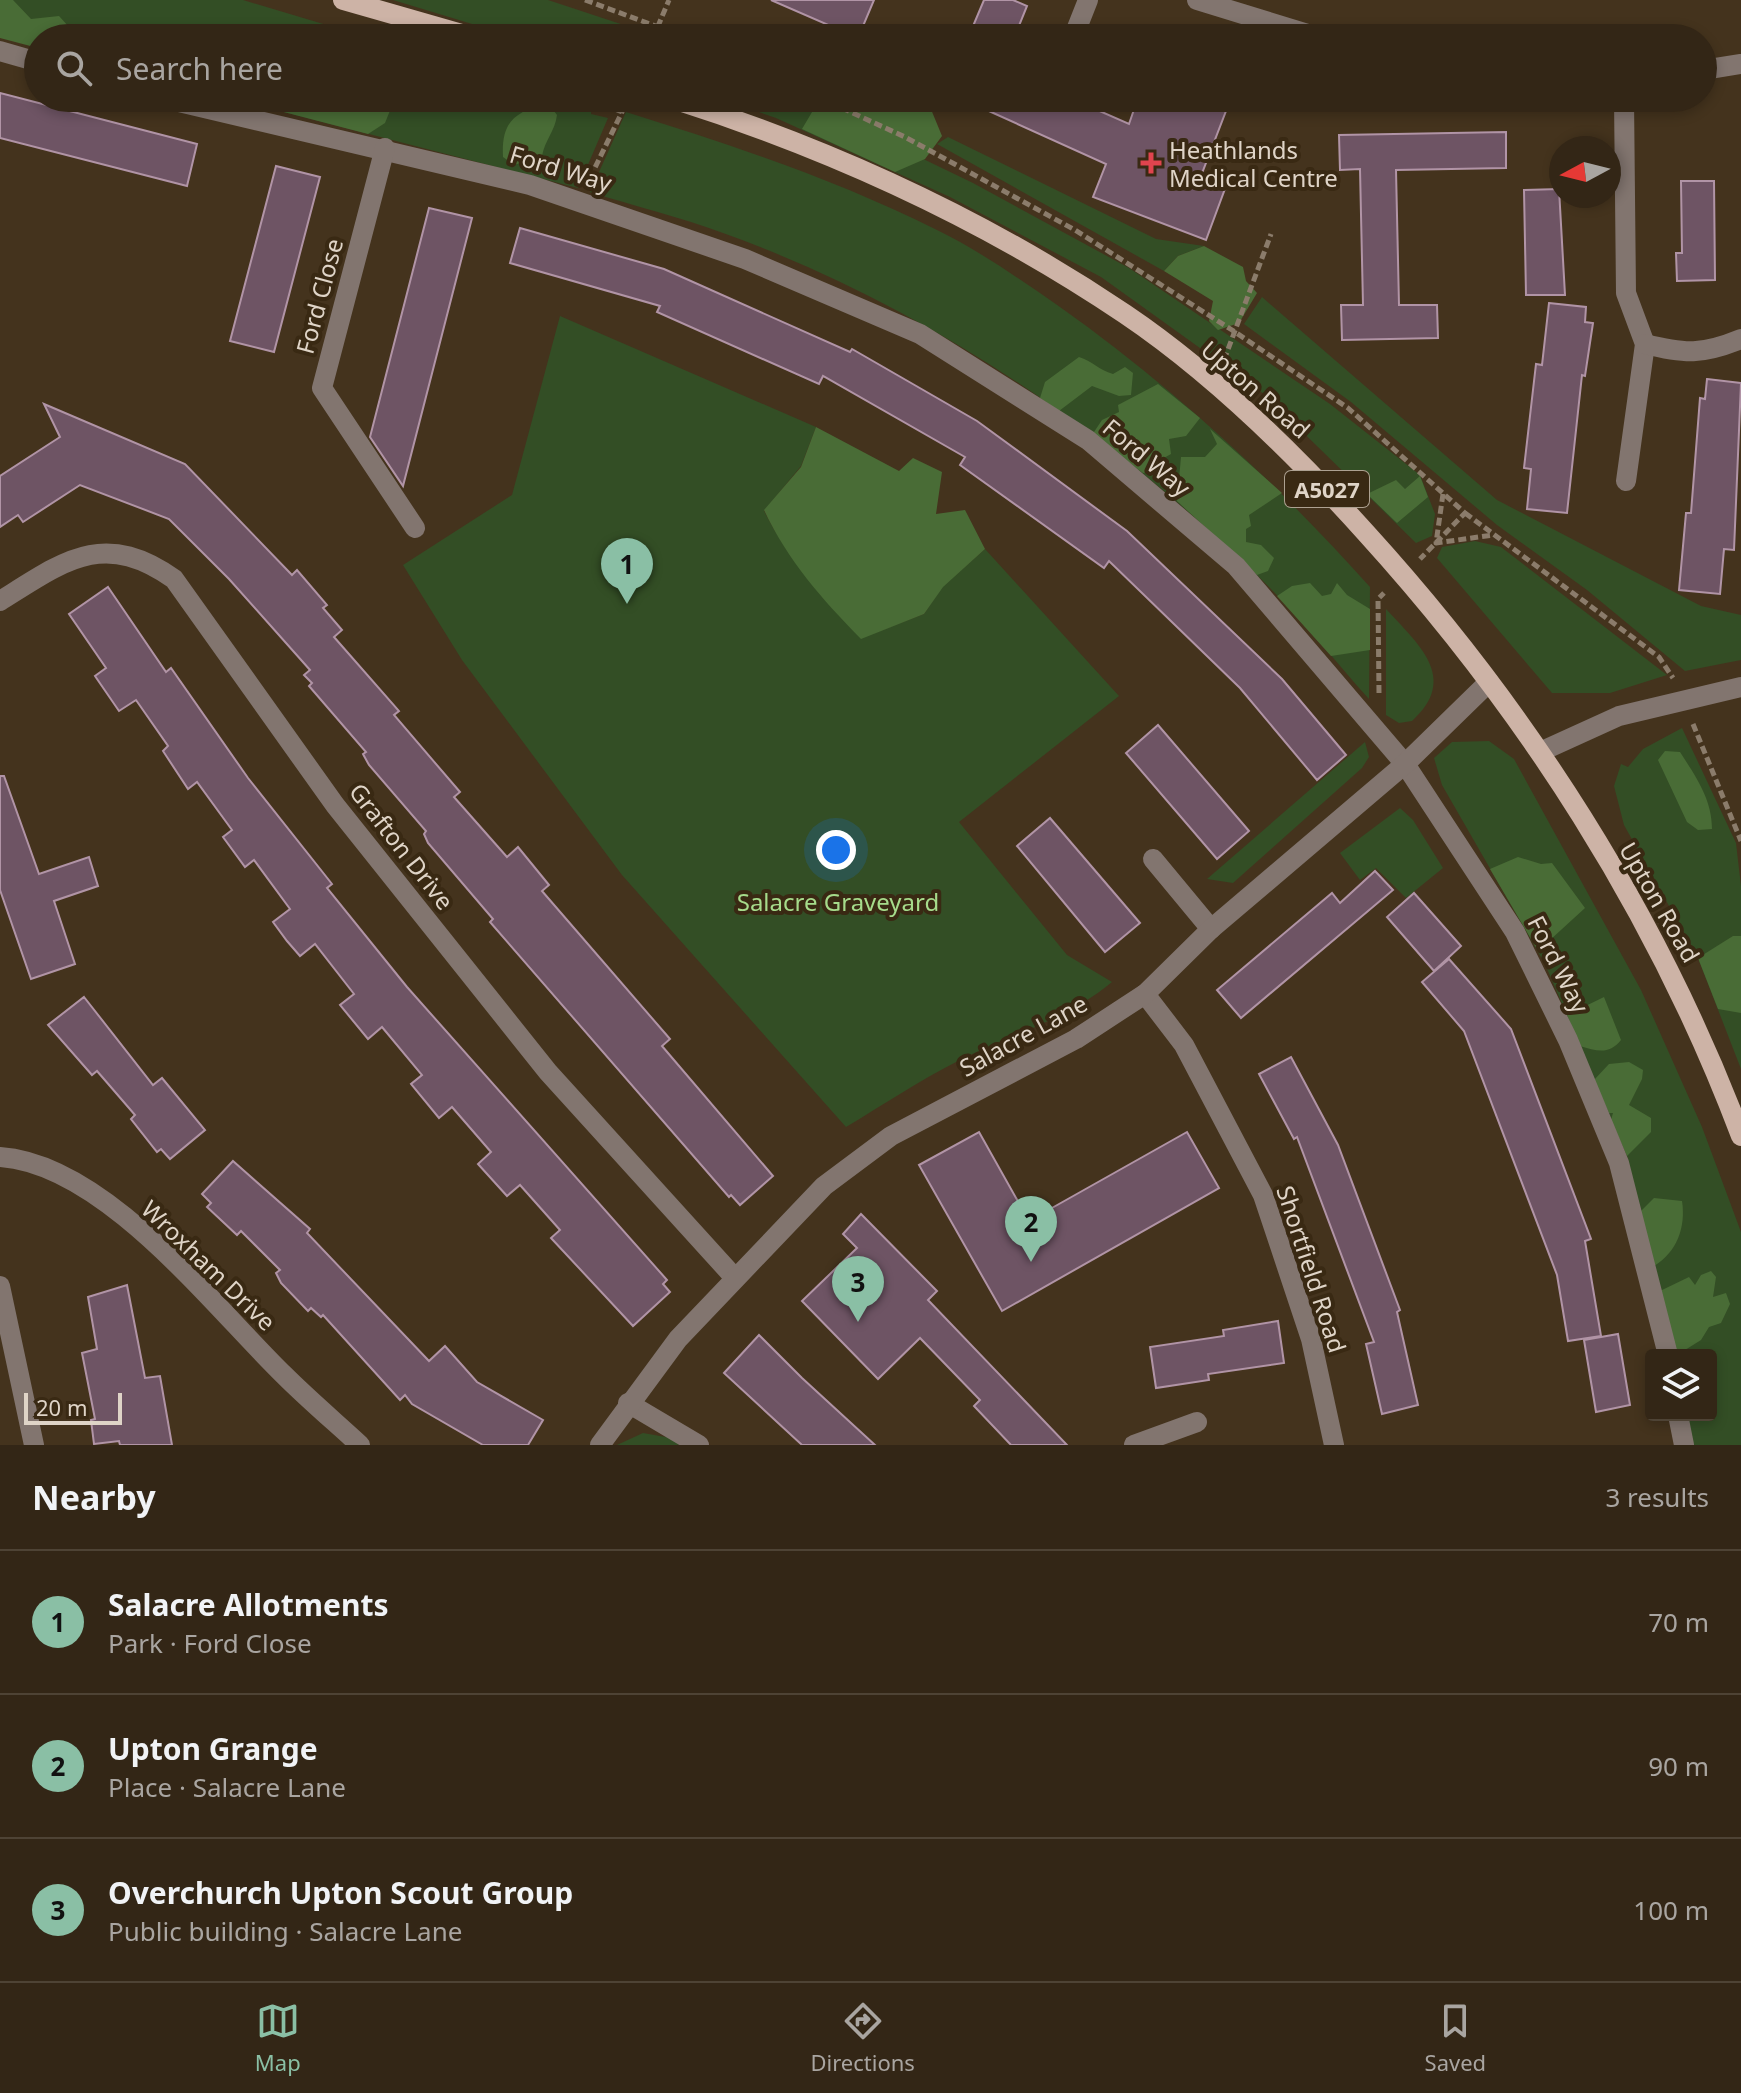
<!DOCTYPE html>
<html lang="en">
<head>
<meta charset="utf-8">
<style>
	:root { --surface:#332616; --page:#3e3223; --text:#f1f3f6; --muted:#a9a5a1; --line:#4e4335; --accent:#8abfa5 }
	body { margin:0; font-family:"Noto Sans",sans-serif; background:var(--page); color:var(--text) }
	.controls { position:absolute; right:24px; bottom:24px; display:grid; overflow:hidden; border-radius:8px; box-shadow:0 4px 12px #0003 }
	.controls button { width:72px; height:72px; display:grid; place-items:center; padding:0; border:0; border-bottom:2px solid var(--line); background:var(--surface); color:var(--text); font:40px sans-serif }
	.compass { position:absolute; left:1549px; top:136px; width:72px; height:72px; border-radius:50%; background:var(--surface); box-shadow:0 4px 12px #0003; rotate:263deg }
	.scale { position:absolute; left:24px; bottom:20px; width:98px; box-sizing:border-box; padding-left:8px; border:4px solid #dfd4c7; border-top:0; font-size:22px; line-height:28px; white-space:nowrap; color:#dfd4c7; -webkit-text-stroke:6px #392913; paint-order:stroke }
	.you { position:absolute; left:836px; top:850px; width:28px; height:28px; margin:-20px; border:6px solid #fff; border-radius:50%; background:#1a73e8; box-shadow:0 0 0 12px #1a73e833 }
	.badge { display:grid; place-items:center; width:52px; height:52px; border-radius:50%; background:var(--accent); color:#111; font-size:26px; font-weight:700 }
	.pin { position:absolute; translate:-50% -66px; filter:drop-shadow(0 2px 4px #0008) }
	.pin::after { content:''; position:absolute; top:42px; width:28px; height:24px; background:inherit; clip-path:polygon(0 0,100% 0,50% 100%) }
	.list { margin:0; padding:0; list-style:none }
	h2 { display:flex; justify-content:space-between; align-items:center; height:104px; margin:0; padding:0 32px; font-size:34px }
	h2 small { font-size:26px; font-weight:400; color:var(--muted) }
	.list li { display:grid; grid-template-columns:52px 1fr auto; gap:24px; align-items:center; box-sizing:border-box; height:144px; padding:0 32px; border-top:2px solid var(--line) }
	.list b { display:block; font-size:30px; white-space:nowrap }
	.list p { margin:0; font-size:26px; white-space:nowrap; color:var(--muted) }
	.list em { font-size:26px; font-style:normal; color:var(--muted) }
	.icon { flex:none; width:44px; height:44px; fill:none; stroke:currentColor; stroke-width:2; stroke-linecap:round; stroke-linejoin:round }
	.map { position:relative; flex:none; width:1741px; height:1445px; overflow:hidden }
	.search { position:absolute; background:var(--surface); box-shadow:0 4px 12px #0003; left:24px; right:24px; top:24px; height:88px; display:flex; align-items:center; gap:20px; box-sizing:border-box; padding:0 28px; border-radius:44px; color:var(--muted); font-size:30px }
	.sheet { height:536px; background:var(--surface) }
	nav { display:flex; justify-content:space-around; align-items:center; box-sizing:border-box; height:112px; border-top:2px solid var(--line); background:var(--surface); font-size:22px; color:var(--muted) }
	nav a { display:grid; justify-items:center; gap:4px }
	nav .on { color:var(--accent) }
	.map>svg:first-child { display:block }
</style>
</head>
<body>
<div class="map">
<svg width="1741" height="1445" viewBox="0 0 1741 1445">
	<rect width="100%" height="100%" fill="#44331d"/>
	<g fill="#334e25">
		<polygon points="0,0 243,0 370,38 38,38"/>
		<polygon points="393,0 548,0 648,33 647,38 518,38"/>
		<polygon points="230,98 572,98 592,104 591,114 608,118 578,188"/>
		<polygon points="718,98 797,98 973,183 1129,268 1330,404 1420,475 1435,514 1432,536 1416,543 1264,394 1101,277 950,197 776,118"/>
		<path d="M626,112C732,145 837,180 937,230C980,251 1021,280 1060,307C1174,388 1277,483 1370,587L1369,699C1334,660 1301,618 1264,582C1113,433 923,305 723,233C680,217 634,206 590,192Z"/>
		<polygon points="948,137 1156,239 1204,246 1178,256 1164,271 937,144"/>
		<polygon points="1262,297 1497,500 1701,606 1741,615 1741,660 1685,671 1587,590 1497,525 1351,402 1244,324"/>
		<path d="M560,316L816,427L801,466L764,511C790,561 822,598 861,638L924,614L942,587L985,549L1119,696L959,822L1067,955L1112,982C1065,1021 1011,1034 958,1061C920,1080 883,1105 846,1127L622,875L462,660L403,565L512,495Z"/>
		<polygon points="1475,541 1501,547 1667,675 1610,693 1552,693 1437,558 1442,547"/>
		<path d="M1386,609C1418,644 1460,678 1412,721L1399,723L1386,715Z"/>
		<polygon points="1682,728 1736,843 1741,886 1741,1069 1698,958 1624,825 1614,786 1621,764 1628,767 1643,749"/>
		<polygon points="1489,741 1514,759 1641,990 1702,1127 1741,1232 1741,1445 1692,1445 1687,1415 1711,1415 1711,1355 1677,1355 1627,1156 1545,964 1442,785 1434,758 1452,742"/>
		<polygon points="1365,742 1369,757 1362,768 1233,883 1207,879"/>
		<polygon points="1400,808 1413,820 1443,868 1406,898 1376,868 1360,880 1340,853"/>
		<polygon points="643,1433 671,1438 679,1445 617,1445"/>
	</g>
	<g fill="#496c36">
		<polygon points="0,0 13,0 31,19 59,16 79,38 38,38 38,48 0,38"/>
		<polygon points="230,98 395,98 385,123 368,134"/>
		<polygon points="825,98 887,98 891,104 928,102 942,136 925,159 895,172 802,129 815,107"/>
		<path d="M548,103L557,115C555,131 545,140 542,156L514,165L503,157C501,121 515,112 548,103Z"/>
		<polygon points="1204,246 1243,267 1246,281 1257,293 1239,323 1218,330 1209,321 1213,301 1164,271 1178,256"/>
		<path d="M1079,357C1092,361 1099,370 1113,374L1125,367L1133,373L1131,395L1119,396L1092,386L1059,411L1040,398L1045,382Z"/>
		<polygon points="1158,384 1200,418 1186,436 1169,439 1171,454 1153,464 1160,470 1143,473 1092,435 1102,420 1119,412 1118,405"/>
		<path d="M816,427L899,471L913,458L942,472L936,514L965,510L985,549L943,587L924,614L861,639C822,599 788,561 764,510L801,467Z"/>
		<polygon points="1210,429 1282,493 1249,515 1251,526 1246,529 1246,542 1261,545 1274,558 1268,571 1257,575 1177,501 1181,457 1205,457 1217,444"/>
		<polygon points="1420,476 1428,497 1397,523 1367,494 1396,480 1405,489"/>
		<polygon points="1310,583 1322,596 1331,594 1337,583 1347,595 1370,609 1370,650 1331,656 1277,596 1292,586"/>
		<path d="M1665,751L1680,752C1696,777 1712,799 1712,829L1698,830L1687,822L1658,760Z"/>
		<polygon points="1518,857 1541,864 1552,863 1585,908 1538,951 1490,869"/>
		<polygon points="1733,936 1741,936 1741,1013 1718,1009 1698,958"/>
		<path d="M1604,997L1621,1040C1609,1055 1597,1051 1580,1046L1567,1015Z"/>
		<polygon points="1629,1062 1643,1070 1642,1079 1629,1105 1651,1118 1651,1132 1627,1156 1611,1120 1613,1113 1609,1113 1594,1080 1609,1064"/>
		<path d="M1654,1198L1682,1201C1686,1227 1677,1252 1654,1266L1641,1211Z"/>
		<polygon points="1711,1271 1716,1277 1713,1297 1726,1293 1730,1304 1721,1323 1709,1327 1701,1340 1677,1355 1660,1291 1689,1277 1695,1285 1701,1275"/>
	</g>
	<g fill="#6e5464" stroke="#b194a6" stroke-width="2">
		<polygon points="771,0 874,0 858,38"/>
		<polygon points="984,0 1013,0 1027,6 1014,38 968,38"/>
		<polygon points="0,93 197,144 187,186 0,138"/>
		<polygon points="960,98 1070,98 1129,124 1138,98 1231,98 1201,176 1226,186 1206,240 1093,197 1106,164"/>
		<polygon points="1506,132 1506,168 1396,170 1399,305 1437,305 1438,338 1342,340 1341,305 1363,305 1360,169 1340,170 1339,135"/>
		<polygon points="276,166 320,177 274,352 230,341"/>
		<polygon points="1681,181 1714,181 1715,280 1677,281 1676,253 1682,253"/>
		<polygon points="1559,189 1565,295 1526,295 1524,190"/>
		<polygon points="429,208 472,218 403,486 370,437"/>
		<polygon points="520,228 664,269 850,352 852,349 977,421 1127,531 1282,679 1346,755 1317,780 1240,688 1109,561 1104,568 960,465 965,457 823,376 819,384 657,312 660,306 510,263"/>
		<polygon points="1549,303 1586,307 1585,322 1593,323 1585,376 1582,375 1567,513 1527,509 1531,469 1524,468 1536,364 1542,365"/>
		<polygon points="1707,379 1741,383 1734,550 1724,549 1720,594 1679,590 1686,513 1691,513 1700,398 1705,399"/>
		<polygon points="44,404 185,464 292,575 297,570 327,605 323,608 342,630 334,637 399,711 394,715 460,792 454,797 507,857 518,847 549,885 542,891 670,1039 662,1046 773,1176 740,1205 731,1195 729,1197 490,922 493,919 428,843 424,834 426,831 369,765 363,754 366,752 309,686 312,683 304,675 310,670 229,579 169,519 80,485 23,522 18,515 0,527 0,476 60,437"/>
		<polygon points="108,587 166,672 171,668 248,778 332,884 327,888 407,987 667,1280 663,1284 670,1292 633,1326 551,1238 560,1230 520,1185 507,1196 478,1164 491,1152 452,1107 439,1118 411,1084 422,1075 382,1027 368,1039 340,1005 354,994 315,944 300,956 287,941 273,922 290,909 254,860 245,867 223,837 232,830 197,782 188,789 163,751 168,746 136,700 119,711 95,676 106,668 69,614"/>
		<polygon points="1158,725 1249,831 1217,859 1126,753"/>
		<polygon points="0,776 4,776 39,874 89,857 98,886 54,901 75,964 31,979 0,890"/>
		<polygon points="1050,818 1140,923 1105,952 1017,846"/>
		<polygon points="1375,871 1393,890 1241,1018 1217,990 1332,893 1340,903"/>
		<polygon points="1414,893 1461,946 1434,971 1387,917"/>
		<polygon points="1449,959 1511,1029 1591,1239 1585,1241 1601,1336 1568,1341 1557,1275 1464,1031 1422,982"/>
		<polygon points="84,997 153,1085 162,1078 205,1130 170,1159 161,1149 157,1152 131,1119 135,1115 97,1071 92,1075 48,1025"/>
		<polygon points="1291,1057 1338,1145 1400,1310 1397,1312 1418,1405 1382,1414 1366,1344 1374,1342 1297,1137 1294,1139 1259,1074"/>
		<polygon points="979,1132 1020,1205 1043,1213 1187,1132 1219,1188 1002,1311 919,1165"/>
		<polygon points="233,1161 310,1229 307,1233 429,1361 445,1346 477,1382 543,1420 528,1445 483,1445 412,1404 405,1395 400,1400 323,1315 321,1317 311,1308 308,1311 281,1283 276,1273 280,1270 241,1231 237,1235 207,1207 211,1203 202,1194"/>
		<polygon points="861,1214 937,1291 928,1300 1067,1445 1011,1445 974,1406 980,1400 920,1338 878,1379 802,1301 857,1248 843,1234"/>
		<polygon points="127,1285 145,1378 160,1376 172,1445 120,1445 119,1441 94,1444 91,1420 95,1419 82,1353 97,1349 88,1297"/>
		<polygon points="1278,1321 1284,1363 1208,1374 1209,1380 1156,1388 1150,1347 1224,1336 1223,1330"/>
		<polygon points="1618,1334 1630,1405 1596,1412 1584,1340"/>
		<polygon points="759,1335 802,1378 875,1445 802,1445 724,1373"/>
	</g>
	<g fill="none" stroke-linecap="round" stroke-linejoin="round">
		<g stroke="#8b7c6b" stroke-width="5" stroke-dasharray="8 4" stroke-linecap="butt">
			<polyline points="585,0 688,38"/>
			<polyline points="653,38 669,0"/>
			<polyline points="820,98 905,137 1075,230 1232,330 1348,408 1465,513 1420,559"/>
			<polyline points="590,178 622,112 607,106 609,98"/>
			<polyline points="1224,360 1271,234"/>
			<polyline points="1443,494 1436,543 1493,535"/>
			<polyline points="1465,513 1659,657 1673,678"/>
			<polyline points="1379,693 1378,599 1384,593"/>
			<polyline points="1693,724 1741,841"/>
		</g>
		<g stroke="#82756f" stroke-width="20">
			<polyline points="1197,0 1321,38"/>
			<polyline points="1073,38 1088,0"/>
			<polyline points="0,51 38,62"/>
			<polyline points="1703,70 1741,64"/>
			<polyline points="162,98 530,185 745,259 920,334 1088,440 1236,566 1405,764 1515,932 1568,1040 1619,1163 1668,1355"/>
			<polyline points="1624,98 1626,293 1645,344 1626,481"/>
			<polyline points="385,148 322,388 415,528"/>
			<path d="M1645,344C1685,354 1702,355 1741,339"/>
			<path d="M0,601C64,561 103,529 174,579L335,805L548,1072L734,1277"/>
			<polyline points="1542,751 1619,716 1741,687"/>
			<polyline points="1153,859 1211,929"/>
			<polyline points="1145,994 1184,1045 1263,1195 1311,1339 1334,1445"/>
			<path d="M0,1157C105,1164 213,1306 284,1375C308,1399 335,1422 360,1445"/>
			<polyline points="0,1286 34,1445"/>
			<polyline points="628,1403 699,1445"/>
			<polyline points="1678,1415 1684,1445"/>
			<polyline points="600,1445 678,1339 824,1186 891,1136 1076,1039 1145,994 1211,929 1405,764 1489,682"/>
			<polyline points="1134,1445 1197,1422"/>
		</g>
		<g stroke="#cdb3a6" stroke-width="20">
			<polyline points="343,0 476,38"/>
			<path d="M670,98C831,149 984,219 1125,314C1214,374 1294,453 1366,533C1526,709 1657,913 1741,1136"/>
		</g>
	</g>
	<path fill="#e0444e" stroke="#392913" stroke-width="3" d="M1147 151h8v8h8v8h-8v8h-8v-8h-8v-8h8z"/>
	<g text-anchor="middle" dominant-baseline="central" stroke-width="8" stroke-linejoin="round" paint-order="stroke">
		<rect fill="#392913" stroke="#ada191" stroke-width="2" x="1285" y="471" width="84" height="36" rx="6"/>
		<g font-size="22" font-weight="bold" fill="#dfd4c7">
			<text x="1327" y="489">A5027</text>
		</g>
		<g font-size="24" fill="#dfd4c7" stroke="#392913" text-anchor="start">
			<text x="1169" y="149">Heathlands<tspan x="1169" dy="28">Medical Centre</tspan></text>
		</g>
		<g font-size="24" fill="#dfd4c7" stroke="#392913">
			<text transform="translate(561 168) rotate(17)">Ford Way</text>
			<text transform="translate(319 296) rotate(-75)">Ford Close</text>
			<text transform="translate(1256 389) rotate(41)">Upton Road</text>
			<text transform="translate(1147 457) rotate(40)">Ford Way</text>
			<text transform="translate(402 846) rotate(52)">Grafton Drive</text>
			<text transform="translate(1660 902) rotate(60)">Upton Road</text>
			<text transform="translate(1559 964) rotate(63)">Ford Way</text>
			<text transform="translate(1023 1035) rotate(-29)">Salacre Lane</text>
			<text transform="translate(209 1265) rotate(44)">Wroxham Drive</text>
			<text transform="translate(1312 1269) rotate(72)">Shortfield Road</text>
		</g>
		<g font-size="24" fill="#a6db8b" stroke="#392913">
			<text x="838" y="901">Salacre Graveyard</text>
		</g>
	</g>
</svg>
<div class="controls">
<button><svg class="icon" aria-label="layers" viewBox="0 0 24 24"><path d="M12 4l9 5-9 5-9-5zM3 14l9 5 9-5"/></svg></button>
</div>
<svg class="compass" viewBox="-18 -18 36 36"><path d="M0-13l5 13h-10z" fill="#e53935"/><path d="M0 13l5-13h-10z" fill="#a9a5a1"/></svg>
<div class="scale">20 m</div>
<div class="you"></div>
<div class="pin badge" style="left:627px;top:604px">1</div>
<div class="pin badge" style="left:1031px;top:1262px">2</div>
<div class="pin badge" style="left:858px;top:1322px">3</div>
<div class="search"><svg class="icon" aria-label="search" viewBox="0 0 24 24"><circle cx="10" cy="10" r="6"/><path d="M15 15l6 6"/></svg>Search here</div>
</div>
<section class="sheet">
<h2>Nearby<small>3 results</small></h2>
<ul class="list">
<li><span class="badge">1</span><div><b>Salacre Allotments</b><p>Park · Ford Close</p></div><em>70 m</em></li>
<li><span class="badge">2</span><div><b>Upton Grange</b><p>Place · Salacre Lane</p></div><em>90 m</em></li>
<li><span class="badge">3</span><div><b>Overchurch Upton Scout Group</b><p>Public building · Salacre Lane</p></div><em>100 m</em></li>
</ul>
</section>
<nav>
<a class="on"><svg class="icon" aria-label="map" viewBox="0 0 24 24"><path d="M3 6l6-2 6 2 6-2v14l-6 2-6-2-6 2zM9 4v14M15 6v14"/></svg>Map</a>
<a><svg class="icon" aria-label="directions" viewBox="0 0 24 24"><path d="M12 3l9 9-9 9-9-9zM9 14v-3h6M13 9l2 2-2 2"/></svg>Directions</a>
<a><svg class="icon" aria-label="saved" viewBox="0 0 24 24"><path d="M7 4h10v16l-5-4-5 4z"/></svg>Saved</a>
</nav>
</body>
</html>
